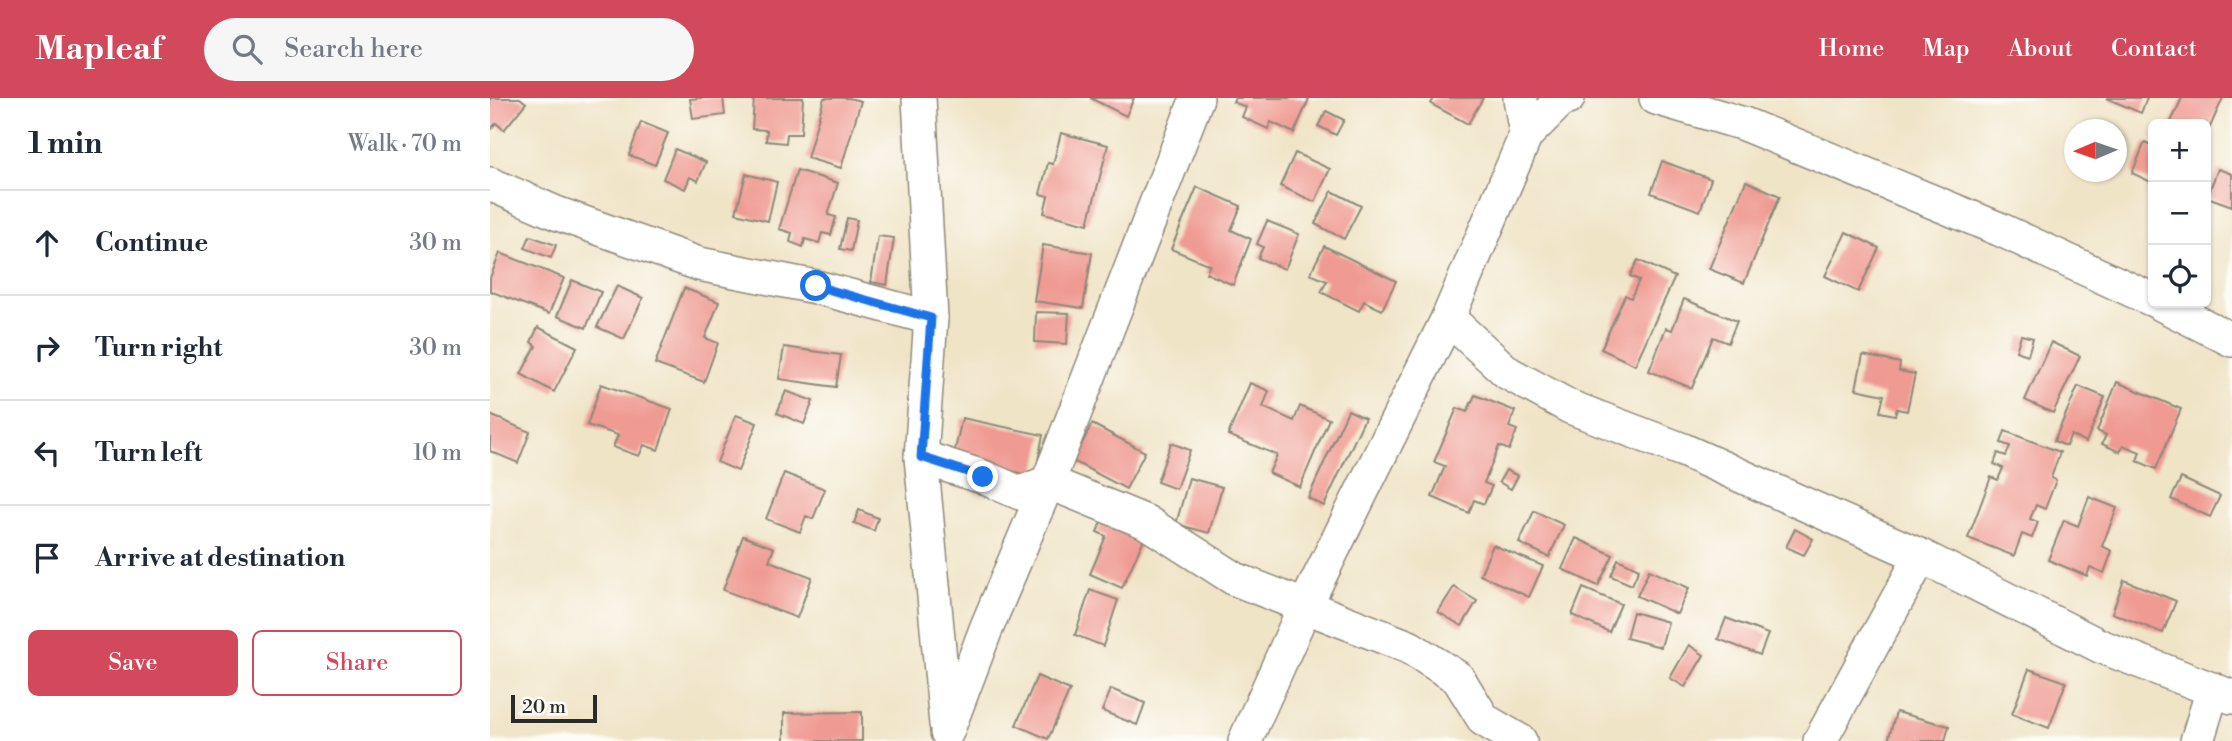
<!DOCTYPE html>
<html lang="en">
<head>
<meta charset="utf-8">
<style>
	:root { --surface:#fff; --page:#f6f6f7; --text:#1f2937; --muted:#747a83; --line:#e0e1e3; --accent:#d1495b }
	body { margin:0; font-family:"Libre Bodoni",serif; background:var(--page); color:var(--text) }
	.controls { position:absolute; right:21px; top:21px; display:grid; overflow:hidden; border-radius:10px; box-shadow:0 2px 5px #0004 }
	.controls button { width:63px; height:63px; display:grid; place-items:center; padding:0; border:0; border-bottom:2px solid var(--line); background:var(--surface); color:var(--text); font:35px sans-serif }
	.compass { position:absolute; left:1574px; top:21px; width:63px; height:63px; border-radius:50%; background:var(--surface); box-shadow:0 2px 5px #0004; rotate:268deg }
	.scale { position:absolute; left:21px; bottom:18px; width:86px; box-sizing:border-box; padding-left:7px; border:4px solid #2b2b2b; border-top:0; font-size:19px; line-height:24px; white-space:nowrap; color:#2b2b2b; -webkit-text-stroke:5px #fdfcf7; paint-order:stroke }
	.stop { position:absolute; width:21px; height:21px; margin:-16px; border:5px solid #1a73e8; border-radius:50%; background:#fff }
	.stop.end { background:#1a73e8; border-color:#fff; box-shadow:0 2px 7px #0008 }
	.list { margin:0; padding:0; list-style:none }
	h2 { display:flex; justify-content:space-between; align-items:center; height:91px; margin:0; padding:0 28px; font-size:30px }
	h2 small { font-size:23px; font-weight:400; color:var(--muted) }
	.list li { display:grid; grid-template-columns:46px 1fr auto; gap:21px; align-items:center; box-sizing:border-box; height:105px; padding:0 28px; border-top:2px solid var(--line) }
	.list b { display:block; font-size:26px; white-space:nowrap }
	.list em { font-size:23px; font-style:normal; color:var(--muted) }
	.actions { display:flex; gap:14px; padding:21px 28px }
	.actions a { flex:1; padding:16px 0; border:2px solid var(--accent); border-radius:10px; text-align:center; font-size:24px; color:var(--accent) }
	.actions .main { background:var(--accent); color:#fff }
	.icon { flex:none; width:38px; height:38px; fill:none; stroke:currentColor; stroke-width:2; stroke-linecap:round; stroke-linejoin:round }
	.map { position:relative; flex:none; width:1742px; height:643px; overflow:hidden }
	header { display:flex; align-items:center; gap:42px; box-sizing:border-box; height:98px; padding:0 35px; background:var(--accent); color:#fff }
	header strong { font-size:33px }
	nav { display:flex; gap:38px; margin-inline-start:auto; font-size:24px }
	.search { width:490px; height:63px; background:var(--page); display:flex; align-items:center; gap:18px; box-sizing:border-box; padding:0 24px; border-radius:38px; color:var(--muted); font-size:26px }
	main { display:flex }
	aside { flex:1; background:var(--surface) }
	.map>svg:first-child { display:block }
</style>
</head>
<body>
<header>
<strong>Mapleaf</strong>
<div class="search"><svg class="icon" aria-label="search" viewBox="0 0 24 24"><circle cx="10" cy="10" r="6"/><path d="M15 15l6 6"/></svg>Search here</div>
<nav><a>Home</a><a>Map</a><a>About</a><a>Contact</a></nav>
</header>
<main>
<aside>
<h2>1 min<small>Walk · 70 m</small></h2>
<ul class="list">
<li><svg class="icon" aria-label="ahead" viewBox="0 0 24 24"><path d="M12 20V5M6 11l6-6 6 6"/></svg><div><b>Continue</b></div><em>30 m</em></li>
<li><svg class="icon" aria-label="right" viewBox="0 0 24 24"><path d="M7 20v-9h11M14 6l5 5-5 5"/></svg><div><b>Turn right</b></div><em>30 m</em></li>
<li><svg class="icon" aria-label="left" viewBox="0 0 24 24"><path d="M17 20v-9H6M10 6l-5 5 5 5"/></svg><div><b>Turn left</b></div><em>10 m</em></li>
<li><svg class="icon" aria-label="arrive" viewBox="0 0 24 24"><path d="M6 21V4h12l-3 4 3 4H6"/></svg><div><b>Arrive at destination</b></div></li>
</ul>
<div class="actions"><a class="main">Save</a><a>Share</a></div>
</aside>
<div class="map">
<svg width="1742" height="643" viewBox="0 0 1742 643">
	<rect width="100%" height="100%" fill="#fdfcf7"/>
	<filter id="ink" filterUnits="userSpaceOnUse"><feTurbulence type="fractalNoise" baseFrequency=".0143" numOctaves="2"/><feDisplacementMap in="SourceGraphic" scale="14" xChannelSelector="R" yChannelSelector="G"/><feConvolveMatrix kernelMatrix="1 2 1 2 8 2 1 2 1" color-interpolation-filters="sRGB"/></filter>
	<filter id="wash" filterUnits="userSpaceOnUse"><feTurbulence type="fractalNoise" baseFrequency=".00686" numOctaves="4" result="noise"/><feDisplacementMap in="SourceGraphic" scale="28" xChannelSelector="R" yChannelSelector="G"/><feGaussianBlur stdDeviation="1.57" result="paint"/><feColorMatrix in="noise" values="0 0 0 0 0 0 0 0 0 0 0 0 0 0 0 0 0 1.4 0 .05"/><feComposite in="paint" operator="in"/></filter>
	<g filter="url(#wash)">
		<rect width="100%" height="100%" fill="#f0e4c7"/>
		<g id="blocks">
			<g fill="#ef9a92">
				<polygon points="0,0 30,0 36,5 14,32 6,25 0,32"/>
				<polygon points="210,0 233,0 235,17 203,21 200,1"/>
				<polygon points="264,0 313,0 311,36 297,36 296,45 276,43 277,32 262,31"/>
				<polygon points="334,0 359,0 371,3 351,70 317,60"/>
				<polygon points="600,0 644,0 636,18"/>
				<polygon points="745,0 816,0 819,1 804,35 781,24 778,31 752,19 756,9 743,4"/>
				<polygon points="944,0 993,0 978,26 941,6"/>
				<polygon points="1616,0 1657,0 1651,15"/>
				<polygon points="1692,0 1733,0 1716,38 1716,26 1680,26"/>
				<polygon points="836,13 854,22 846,37 828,28"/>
				<polygon points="151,24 178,35 165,67 139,57"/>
				<polygon points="571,35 618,47 598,126 554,115 558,98 550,96 558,65 563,66"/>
				<polygon points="1655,44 1663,48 1663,85 1642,75"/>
				<polygon points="185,51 216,64 208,83 200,79 195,91 173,81"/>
				<polygon points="805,55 840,71 825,104 790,88"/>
				<polygon points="1172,63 1221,81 1210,113 1161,95"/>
				<polygon points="1728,71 1742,76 1742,108 1717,99"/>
				<polygon points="307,72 348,85 338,117 346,119 341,137 332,135 329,145 315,141 313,149 300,144 302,135 289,131"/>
				<polygon points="256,76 287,84 278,123 246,115"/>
				<polygon points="1256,83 1290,98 1254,185 1219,171"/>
				<polygon points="707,89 751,108 741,132 761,141 743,187 716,175 720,167 681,151"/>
				<polygon points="842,93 871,108 854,141 825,126"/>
				<polygon points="357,120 367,122 361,153 350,151"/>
				<polygon points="777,123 809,136 795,171 768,160 773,149 767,146"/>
				<polygon points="1356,134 1389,150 1368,194 1335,178"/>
				<polygon points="40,138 66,147 61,160 35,150"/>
				<polygon points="388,138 404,140 397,187 381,184"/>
				<polygon points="553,147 602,155 593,210 544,203"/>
				<polygon points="834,148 906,183 892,212 874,203 869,213 831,194 837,183 820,176"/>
				<polygon points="10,155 74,180 59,216 0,193 0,180"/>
				<polygon points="1148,162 1185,179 1145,267 1111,251 1135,197 1141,200 1149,182 1140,178"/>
				<polygon points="82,182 111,194 96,230 67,218"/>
				<polygon points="127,188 153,200 134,241 107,229"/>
				<polygon points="194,190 229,204 215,240 228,245 214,284 165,266"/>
				<polygon points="1194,201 1247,223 1238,245 1223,239 1202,290 1159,273 1176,230 1182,232"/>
				<polygon points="546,214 579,215 577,246 545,244"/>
				<polygon points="48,229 87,249 64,294 31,276 46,248 41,244"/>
				<polygon points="1531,237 1543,240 1538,257 1526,253"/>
				<polygon points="1561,244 1590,258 1563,315 1535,302"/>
				<polygon points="294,249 351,257 346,289 289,281"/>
				<polygon points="1373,257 1410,265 1409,273 1425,276 1417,313 1407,311 1405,317 1390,314 1394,297 1366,291"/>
				<polygon points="1627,284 1691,311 1666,371 1647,363 1650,354 1633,347 1630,354 1612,346 1616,337 1607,333"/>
				<polygon points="760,285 779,293 773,309 804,323 810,308 839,321 810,389 779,375 787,357 738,337"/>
				<polygon points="111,286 182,311 168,352 154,347 149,358 123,349 128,337 97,327"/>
				<polygon points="1588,288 1615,299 1596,344 1581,337 1576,348 1564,343"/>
				<polygon points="296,293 323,303 314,326 287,315"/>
				<polygon points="985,297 1025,313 1019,329 1027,332 1019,352 1009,348 994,385 1002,388 994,406 984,402 979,415 942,399 955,368 944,364 967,310 977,314"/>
				<polygon points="858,312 875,320 834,408 818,400"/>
				<polygon points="0,317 40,334 28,365 0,353"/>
				<polygon points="246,317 267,325 248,373 227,364"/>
				<polygon points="472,320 553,337 545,378 463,361"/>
				<polygon points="602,326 655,354 636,391 583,363"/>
				<polygon points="1515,333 1570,354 1561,380 1566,382 1555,411 1546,407 1540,421 1548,424 1542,440 1532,436 1524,458 1478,440 1501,379 1508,382 1513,370 1504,366 1508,355 1516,358 1520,348 1511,345"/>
				<polygon points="681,345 700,352 686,391 667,384"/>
				<polygon points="1016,372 1028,378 1021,391 1009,384"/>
				<polygon points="294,375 335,391 323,421 316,418 310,434 276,421"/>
				<polygon points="699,380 732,389 719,435 686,426"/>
				<polygon points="1691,380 1730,398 1720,419 1681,401"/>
				<polygon points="1599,399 1627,410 1612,448 1622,453 1614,475 1600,469 1597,478 1558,462 1574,422 1588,428"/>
				<polygon points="369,412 388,420 384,433 364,425"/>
				<polygon points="616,413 658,432 632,490 600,476 616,438 607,434"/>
				<polygon points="1044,413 1074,427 1059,459 1029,445"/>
				<polygon points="1305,431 1323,441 1314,457 1296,449"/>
				<polygon points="253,438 284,450 279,463 322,479 307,520 233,492"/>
				<polygon points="1086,440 1123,457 1108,488 1072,471"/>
				<polygon points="1003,447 1053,468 1039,499 990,477"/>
				<polygon points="1128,461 1149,471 1142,487 1121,478"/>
				<polygon points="1159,472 1199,490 1187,516 1147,498"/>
				<polygon points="1634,482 1686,503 1673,535 1622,515"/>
				<polygon points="964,489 987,503 972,528 948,514"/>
				<polygon points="1093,490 1131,506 1119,534 1082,517"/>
				<polygon points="600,492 628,502 613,548 585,537"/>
				<polygon points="1143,514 1178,524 1171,549 1136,540"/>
				<polygon points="1236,520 1278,536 1270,557 1228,541"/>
				<polygon points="1199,547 1214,557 1195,589 1180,580"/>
				<polygon points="1539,571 1576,584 1559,630 1522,616"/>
				<polygon points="547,578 580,592 558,641 526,627"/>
				<polygon points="621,591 655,605 647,627 612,613"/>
				<polygon points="372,614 372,643 294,643 294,615"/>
				<polygon points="1406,614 1459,628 1455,643 1398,643"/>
			</g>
		</g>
	</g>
	<g filter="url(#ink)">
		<use href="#blocks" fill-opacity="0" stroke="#8e8879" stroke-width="2"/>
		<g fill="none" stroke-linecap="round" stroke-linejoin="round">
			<g stroke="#8e8879" stroke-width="36">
				<g id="street">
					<polyline points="429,0 441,220 431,359 456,626"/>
					<polyline points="1030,0 1036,37"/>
					<polyline points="1166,0 1254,26 1509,131 1663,202"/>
					<polyline points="0,86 66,115 209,166 326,189 441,220"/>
					<polyline points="1669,205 1742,242"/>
					<polyline points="958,220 1018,275 1080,309 1193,352 1431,458 1610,548 1742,599"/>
					<polyline points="431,359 493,379 530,395 558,384 656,424 745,481 919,549 968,580 994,622 1030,643"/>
					<polyline points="457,634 496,531 558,384 707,0"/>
					<polyline points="755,643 815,508 958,220 1036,37 1071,2 1078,0"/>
					<polyline points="1330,643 1431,458"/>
					<polyline points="1707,643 1723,591"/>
				</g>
			</g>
			<use href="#street" stroke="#fff" stroke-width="33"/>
		</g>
	</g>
	<g fill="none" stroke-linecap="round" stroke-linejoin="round" filter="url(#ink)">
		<polyline stroke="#1a73e8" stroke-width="9" points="326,188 441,220 431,359 493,379"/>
	</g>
</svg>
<div class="controls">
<button>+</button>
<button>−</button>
<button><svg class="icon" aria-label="locate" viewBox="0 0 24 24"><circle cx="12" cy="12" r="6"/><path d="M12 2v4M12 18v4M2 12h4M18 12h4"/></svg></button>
</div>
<svg class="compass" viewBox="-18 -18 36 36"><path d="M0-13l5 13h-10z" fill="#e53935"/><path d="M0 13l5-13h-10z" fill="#747a83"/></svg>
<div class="scale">20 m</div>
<div class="stop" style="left:326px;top:188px"></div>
<div class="stop end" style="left:493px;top:379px"></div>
</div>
</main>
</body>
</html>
